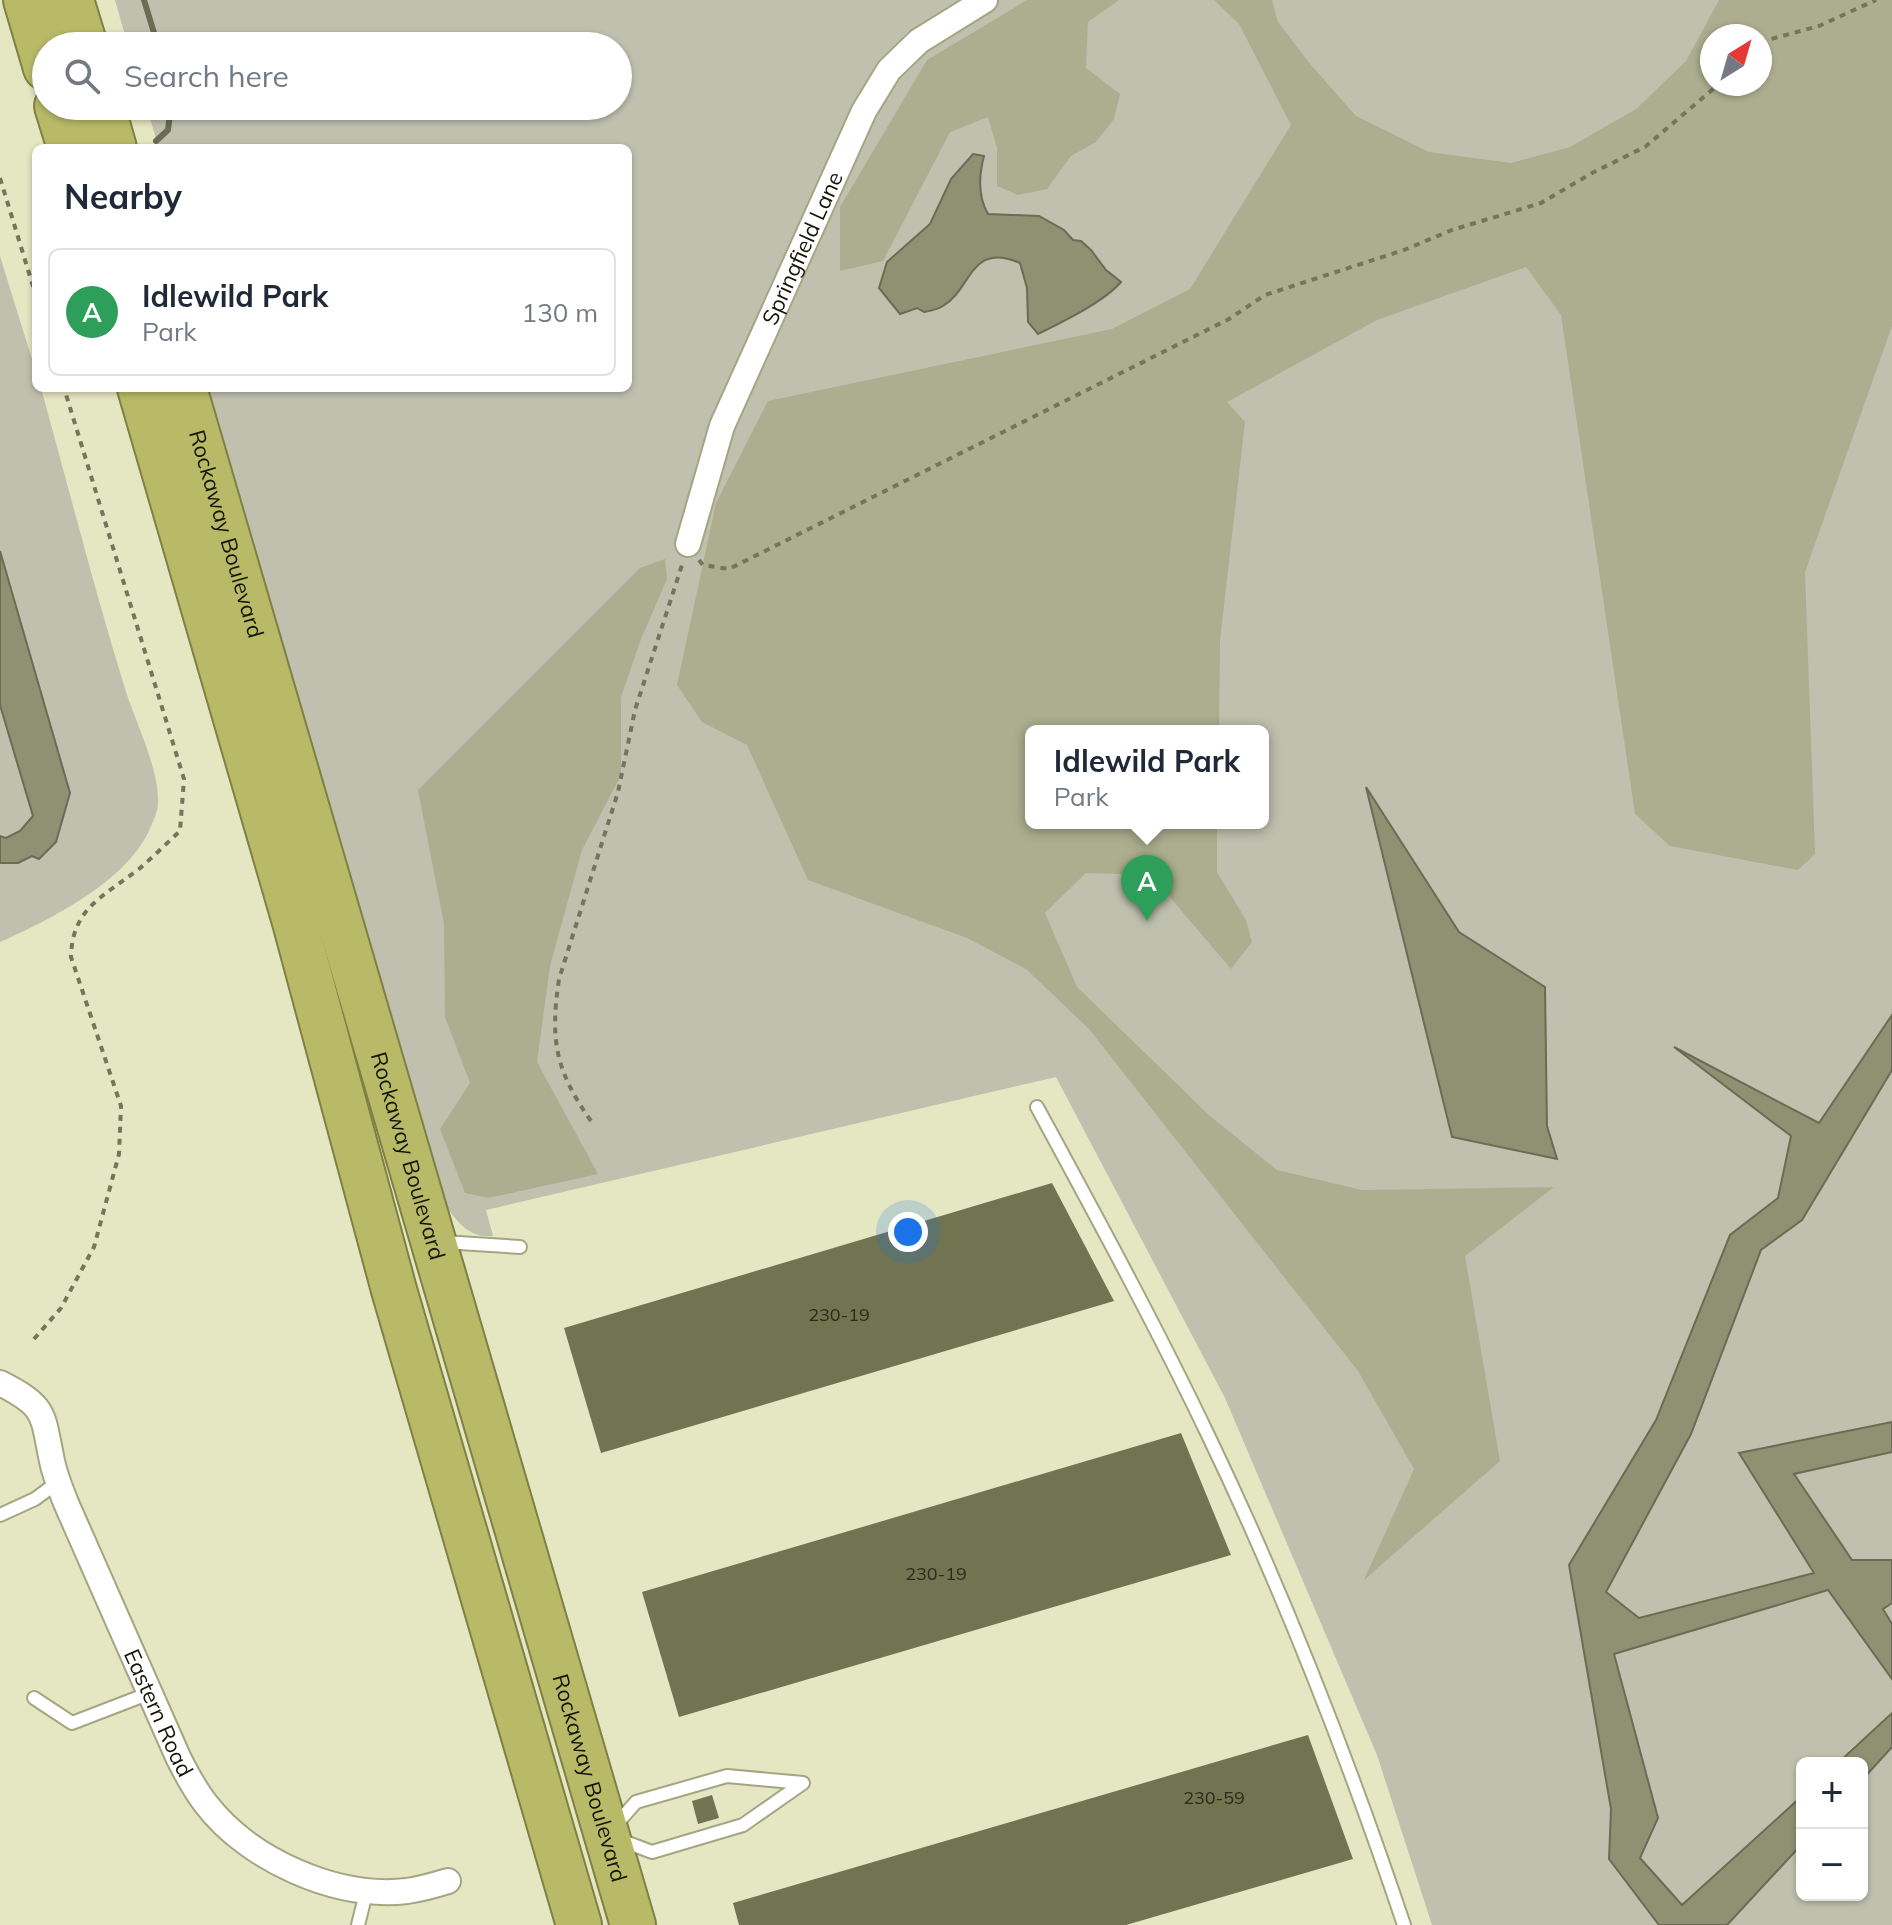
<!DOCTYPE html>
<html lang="en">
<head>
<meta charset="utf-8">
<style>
	:root { --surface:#fff; --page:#f6f6f7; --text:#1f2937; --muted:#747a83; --line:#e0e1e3; --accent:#7c3aed }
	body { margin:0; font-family:Mulish,sans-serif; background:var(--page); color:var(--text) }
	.controls { position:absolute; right:24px; bottom:24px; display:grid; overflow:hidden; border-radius:12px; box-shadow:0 2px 6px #0004 }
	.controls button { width:72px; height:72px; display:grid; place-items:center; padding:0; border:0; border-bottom:2px solid var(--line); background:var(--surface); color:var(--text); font:40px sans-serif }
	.compass { position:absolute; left:1700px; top:24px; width:72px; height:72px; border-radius:50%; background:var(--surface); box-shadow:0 2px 6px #0004; rotate:37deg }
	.you { position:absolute; left:908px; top:1232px; width:28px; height:28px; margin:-20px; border:6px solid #fff; border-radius:50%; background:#1a73e8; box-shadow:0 0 0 12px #1a73e833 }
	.badge { display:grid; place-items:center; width:52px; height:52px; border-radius:50%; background:var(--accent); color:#fff; font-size:26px; font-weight:700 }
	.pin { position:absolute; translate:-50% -66px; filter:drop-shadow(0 2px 4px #0008) }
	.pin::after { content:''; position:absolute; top:42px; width:28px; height:24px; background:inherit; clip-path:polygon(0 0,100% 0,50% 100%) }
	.popup { position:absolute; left:1025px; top:725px; width:244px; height:104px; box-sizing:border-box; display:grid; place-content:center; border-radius:12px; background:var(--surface); filter:drop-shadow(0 2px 6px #0005); font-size:26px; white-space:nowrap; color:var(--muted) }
	.popup b { font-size:30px; color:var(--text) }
	.popup::after { content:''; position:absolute; left:50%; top:100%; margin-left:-16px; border:16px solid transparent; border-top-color:var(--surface) }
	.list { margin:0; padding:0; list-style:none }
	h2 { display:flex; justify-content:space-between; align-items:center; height:104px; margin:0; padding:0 32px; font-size:34px }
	h2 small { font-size:26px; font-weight:400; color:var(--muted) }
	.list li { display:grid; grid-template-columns:52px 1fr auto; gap:24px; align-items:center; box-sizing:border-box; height:128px; margin:0 16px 16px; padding:0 16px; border:2px solid var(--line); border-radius:12px }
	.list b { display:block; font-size:30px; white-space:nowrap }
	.list p { margin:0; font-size:26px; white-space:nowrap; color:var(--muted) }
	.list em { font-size:26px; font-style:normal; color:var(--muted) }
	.icon { flex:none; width:44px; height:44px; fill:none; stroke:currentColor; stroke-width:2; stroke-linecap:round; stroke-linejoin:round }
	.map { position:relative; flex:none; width:1892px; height:1925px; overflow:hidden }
	.search { position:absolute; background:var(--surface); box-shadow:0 2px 6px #0004; left:32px; top:32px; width:600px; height:88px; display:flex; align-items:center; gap:20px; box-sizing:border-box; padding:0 28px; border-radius:44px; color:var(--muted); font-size:30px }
	.panel { position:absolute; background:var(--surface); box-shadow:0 2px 6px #0004; left:32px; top:144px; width:600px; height:248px; border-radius:12px }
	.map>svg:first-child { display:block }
</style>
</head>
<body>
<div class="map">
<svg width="1892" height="1925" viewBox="0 0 1892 1925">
	<rect width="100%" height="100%" fill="#e5e7c2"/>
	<g fill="#bfc0ae" fill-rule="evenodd">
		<path d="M115,0H1892V1925H1432L1377,1755L1225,1398L1056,1077L486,1210L493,1236C471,1238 460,1225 448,1209L206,388H628V148H159L146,106H618V46H128ZM1712,36H1760V84H1712ZM1031,731H1263V823H1031ZM1802,1763H1862V1895H1802Z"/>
		<path d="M0,256L35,369L36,388H41C69,489 95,592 126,692C137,725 159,769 158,803C158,810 154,820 151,826C130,880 50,920 0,942V863H18L32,856L70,793L0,551Z"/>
		<polygon points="0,705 33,817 20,831 6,838 0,836"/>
	</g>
	<g fill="#acae8f" fill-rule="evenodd">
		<polygon points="1027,0 1119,0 1088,22 1086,68 1120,94 1114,119 1096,142 1071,156 1047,189 1018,195 997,186 997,148 988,117 950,132 883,261 840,271 840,207 927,60"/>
		<path d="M1214,0H1272L1278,22L1311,65L1356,116L1429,152L1511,163L1570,147L1636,109L1686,61L1719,0H1892V326L1805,572L1815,854L1798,870L1670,846L1635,814L1561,315L1526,267L1377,320L1227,402L1245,422L1220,640L1219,731H1031V823H1217V872L1246,920L1252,942L1231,969L1151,875L1086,873L1045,913L1077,987L1210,1116L1277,1170L1362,1190L1554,1187L1465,1256L1500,1461L1364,1580L1414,1469L1358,1371L1089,1029L1026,969L967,938L808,880L747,745L702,722L677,685L716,503L768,401L1112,329L1190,289L1291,125L1239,24ZM1712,36H1760V84H1712Z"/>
		<polygon points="665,559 667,579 641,639 621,697 621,775 582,850 550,966 537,1062 598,1174 488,1198 465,1193 440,1129 470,1083 445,1017 444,924 418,790 640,568"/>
	</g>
	<g fill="#8f9173" stroke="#6a6c53" stroke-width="2">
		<path d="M973,154L984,156C979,175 978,197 988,214L1039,216L1064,230L1073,240L1081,241L1091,250L1106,270L1121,282C1104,302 1062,322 1038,334L1028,322L1027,288L1020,263C970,241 972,289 943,306C938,309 930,311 924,312L917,308L900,314L879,288L887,262L930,224L951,179Z"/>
		<polygon points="0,551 70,793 56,842 39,859 32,856 18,863 0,863 0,836 6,838 20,831 33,816 0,705"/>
		<polygon points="1366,787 1459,932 1545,987 1547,1126 1557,1159 1452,1137"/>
		<polygon points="1892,1015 1892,1070 1802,1220 1761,1250 1691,1434 1606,1592 1639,1618 1814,1573 1739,1453 1892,1422 1892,1452 1794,1474 1852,1560 1892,1560 1892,1603 1883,1609 1892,1624 1892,1679 1828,1590 1614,1654 1658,1818 1640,1858 1682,1905 1802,1796 1802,1844 1727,1925 1659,1925 1609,1859 1611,1809 1569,1565 1656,1420 1730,1235 1778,1198 1791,1136 1674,1047 1819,1123"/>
		<polygon points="1892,1713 1892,1747 1862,1780 1862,1763 1838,1763"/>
	</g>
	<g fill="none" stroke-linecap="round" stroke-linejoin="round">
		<g stroke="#6a6c53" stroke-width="6">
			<polyline points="144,0 158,46"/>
			<polyline points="156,141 168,130 171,106"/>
		</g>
	</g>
	<g fill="#717351">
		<polygon points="1052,1183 1114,1301 601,1453 564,1328"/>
		<polygon points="1181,1433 1231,1555 679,1717 642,1592"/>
		<polygon points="1308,1735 1353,1859 1126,1925 739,1925 733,1903"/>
		<polygon points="712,1795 719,1818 698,1824 692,1801"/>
	</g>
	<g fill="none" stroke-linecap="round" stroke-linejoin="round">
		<g stroke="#a4a683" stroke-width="16">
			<g id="lane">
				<path d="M1037,1107C1096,1216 1155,1324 1208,1435C1284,1593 1348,1758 1404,1925"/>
				<polyline points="443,1242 520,1247"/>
				<polyline points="0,1515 35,1499 58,1482"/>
				<polyline points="34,1698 72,1723 150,1693"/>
				<polygon points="727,1776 803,1783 743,1825 652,1852 607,1835 636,1802"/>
				<polyline points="358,1925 367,1889"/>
			</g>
		</g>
		<g stroke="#a4a683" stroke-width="28">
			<g id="street">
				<path id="s1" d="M688,544L722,426L864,111L889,70L919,41L985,0"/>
				<path id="s2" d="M0,1383C47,1407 42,1413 52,1461C55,1476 61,1490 66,1503L178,1757C186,1773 195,1790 206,1804C249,1860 336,1899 407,1891C421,1889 435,1885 448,1881"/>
			</g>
		</g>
		<g stroke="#7f8045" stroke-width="48">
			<g id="highway">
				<polyline points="26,0 46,68"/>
				<polyline points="71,0 85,46"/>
				<polyline points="57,106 70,148"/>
				<polyline points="102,106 114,148"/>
				<polyline points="140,388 295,922 394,1290 579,1925"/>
				<path id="s3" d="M184,388L633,1925"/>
			</g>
		</g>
		<g stroke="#74755d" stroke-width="4" stroke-dasharray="6 6" stroke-linecap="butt">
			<polyline points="1760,42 1819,26 1876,0"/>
			<polyline points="0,178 36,296"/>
			<polyline points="699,560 703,565 729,569 1229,319 1265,295 1404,250 1452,230 1541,203 1592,173 1645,147 1719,84"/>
			<path d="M591,1121C555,1070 550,1040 559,979L618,792L635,710L683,562"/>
			<path d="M34,1339L61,1308L94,1247L119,1154L121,1106L71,957C72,908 104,896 139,869C153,857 167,843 180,831L184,779L64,388"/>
		</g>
		<use href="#lane" stroke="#fff" stroke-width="12"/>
		<use href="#street" stroke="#fff" stroke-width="24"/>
		<use href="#highway" stroke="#b8ba67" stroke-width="44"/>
	</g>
	<g text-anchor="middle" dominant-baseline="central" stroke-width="8" stroke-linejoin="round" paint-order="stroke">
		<g font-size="18" fill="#2b2c1a">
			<text x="839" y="1314">230-19</text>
			<text x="936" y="1573">230-19</text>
			<text x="1214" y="1797">230-59</text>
		</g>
		<g font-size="22" fill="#141407" stroke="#fff">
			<text stroke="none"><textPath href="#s1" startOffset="318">Springfield Lane</textPath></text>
			<text stroke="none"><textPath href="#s3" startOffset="152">Rockaway Boulevard</textPath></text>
			<text stroke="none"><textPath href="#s3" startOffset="800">Rockaway Boulevard</textPath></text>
			<text stroke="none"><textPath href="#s2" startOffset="374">Eastern Road</textPath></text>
			<text stroke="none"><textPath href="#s3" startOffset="1448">Rockaway Boulevard</textPath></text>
		</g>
	</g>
</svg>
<div class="controls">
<button>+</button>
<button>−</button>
</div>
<svg class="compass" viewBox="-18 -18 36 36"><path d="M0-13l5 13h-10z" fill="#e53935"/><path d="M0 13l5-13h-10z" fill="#747a83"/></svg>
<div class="you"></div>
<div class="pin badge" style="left:1147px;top:921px;background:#2e9e5b">A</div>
<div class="popup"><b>Idlewild Park</b>Park</div>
<div class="search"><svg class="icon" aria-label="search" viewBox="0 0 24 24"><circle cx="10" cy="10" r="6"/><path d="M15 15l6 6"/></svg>Search here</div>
<section class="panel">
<h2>Nearby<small></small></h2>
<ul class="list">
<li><span class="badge" style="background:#2e9e5b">A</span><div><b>Idlewild Park</b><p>Park</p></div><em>130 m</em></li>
</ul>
</section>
</div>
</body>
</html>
